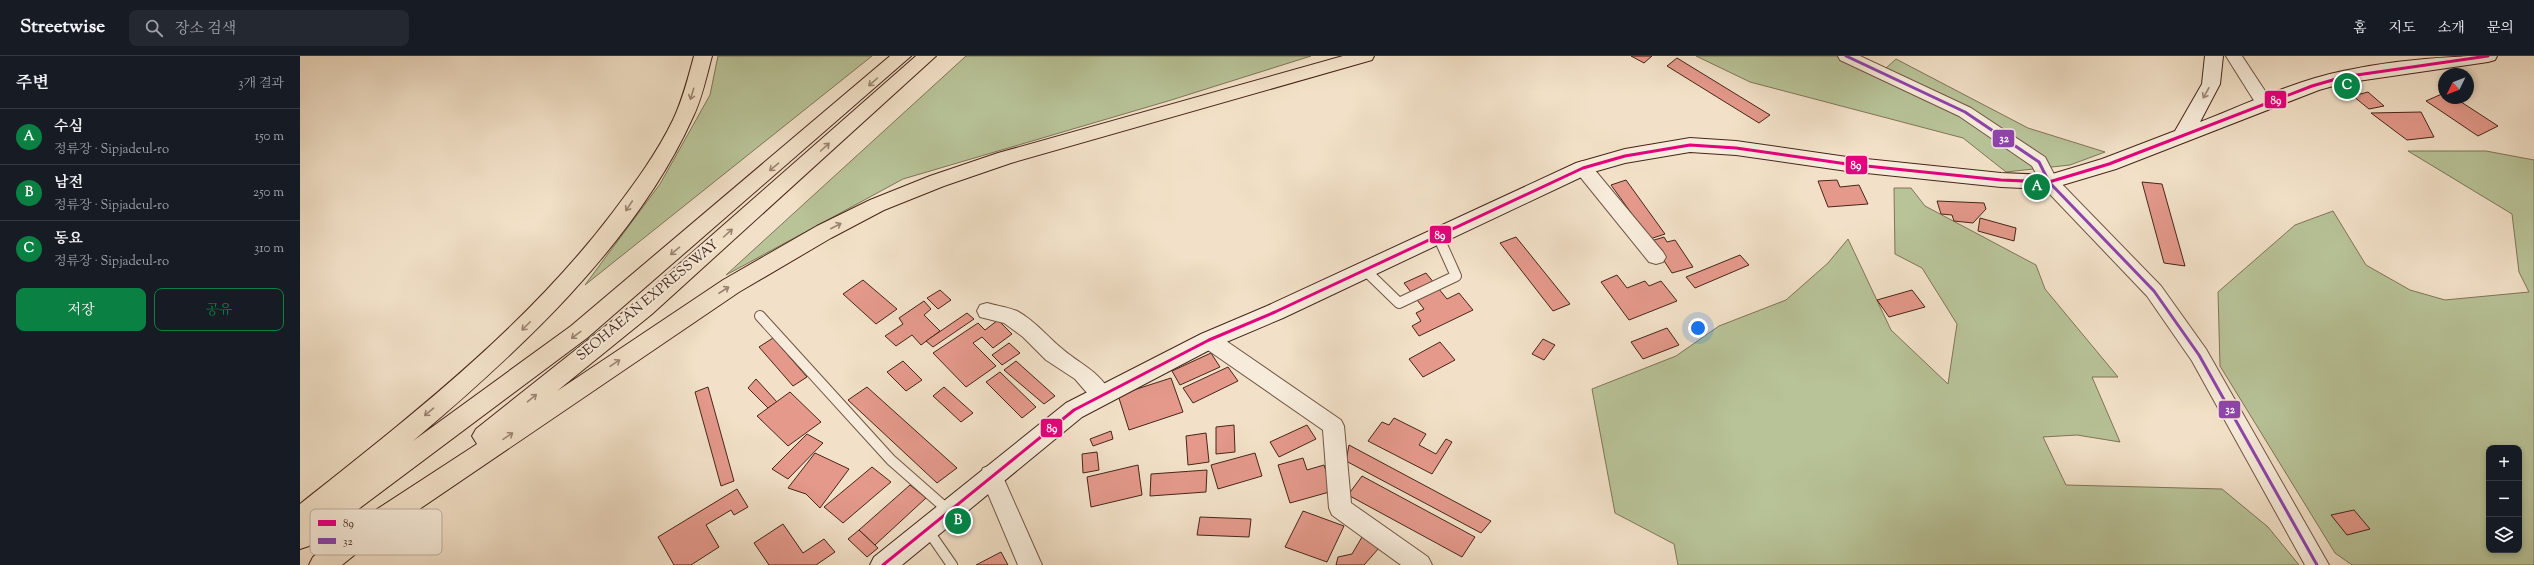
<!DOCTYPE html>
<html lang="ko">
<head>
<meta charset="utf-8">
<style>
	:root { --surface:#171b24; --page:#242831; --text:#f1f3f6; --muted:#9ea1a6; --line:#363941; --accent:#0b8043 }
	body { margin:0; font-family:"Sorts Mill Goudy","Noto Serif KR",serif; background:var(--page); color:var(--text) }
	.controls { position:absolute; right:12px; bottom:12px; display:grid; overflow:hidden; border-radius:8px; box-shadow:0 2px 6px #0003 }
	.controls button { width:36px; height:36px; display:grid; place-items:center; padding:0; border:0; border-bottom:1px solid var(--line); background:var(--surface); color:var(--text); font:20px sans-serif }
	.compass { position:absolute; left:2138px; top:12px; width:36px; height:36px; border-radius:50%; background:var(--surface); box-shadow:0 2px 6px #0003; rotate:227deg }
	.you { position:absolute; left:1398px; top:272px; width:14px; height:14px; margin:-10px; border:3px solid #fff; border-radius:50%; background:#1a73e8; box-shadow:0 0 0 6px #1a73e833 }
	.badge { display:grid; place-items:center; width:26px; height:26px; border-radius:50%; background:var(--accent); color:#fff; font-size:13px; font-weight:700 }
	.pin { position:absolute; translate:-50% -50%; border:2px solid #fff; box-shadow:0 1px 4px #0006 }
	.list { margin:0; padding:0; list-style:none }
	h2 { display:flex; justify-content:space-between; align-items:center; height:52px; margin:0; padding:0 16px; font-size:17px }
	h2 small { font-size:13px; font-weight:400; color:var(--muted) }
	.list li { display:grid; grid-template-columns:26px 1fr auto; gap:12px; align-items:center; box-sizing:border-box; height:56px; padding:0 16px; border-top:1px solid var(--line) }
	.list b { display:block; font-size:15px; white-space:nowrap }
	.list p { margin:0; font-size:13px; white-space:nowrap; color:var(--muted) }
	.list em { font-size:13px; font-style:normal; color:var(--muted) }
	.actions { display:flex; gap:8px; padding:12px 16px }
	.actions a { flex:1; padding:9px 0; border:1px solid var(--accent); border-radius:8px; text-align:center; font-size:14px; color:var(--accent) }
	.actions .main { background:var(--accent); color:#fff }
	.icon { flex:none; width:22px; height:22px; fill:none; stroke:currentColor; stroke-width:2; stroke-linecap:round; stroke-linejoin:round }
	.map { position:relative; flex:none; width:2234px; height:509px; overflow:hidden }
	header { display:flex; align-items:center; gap:24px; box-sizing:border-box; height:56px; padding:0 20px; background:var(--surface); border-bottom:1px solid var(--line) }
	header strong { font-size:19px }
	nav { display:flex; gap:22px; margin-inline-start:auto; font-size:14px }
	.search { width:280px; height:36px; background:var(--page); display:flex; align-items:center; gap:10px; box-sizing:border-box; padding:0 14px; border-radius:8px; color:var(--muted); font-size:15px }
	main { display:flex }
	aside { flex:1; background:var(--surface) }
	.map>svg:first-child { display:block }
</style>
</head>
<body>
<header>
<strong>Streetwise</strong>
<div class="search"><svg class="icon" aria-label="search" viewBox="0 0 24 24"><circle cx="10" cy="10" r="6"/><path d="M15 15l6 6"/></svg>장소 검색</div>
<nav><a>홈</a><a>지도</a><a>소개</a><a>문의</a></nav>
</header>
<main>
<aside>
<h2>주변<small>3개 결과</small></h2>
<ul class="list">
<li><span class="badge">A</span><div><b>수심</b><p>정류장 · Sipjadeul-ro</p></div><em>150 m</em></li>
<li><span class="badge">B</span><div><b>남전</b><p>정류장 · Sipjadeul-ro</p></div><em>250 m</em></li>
<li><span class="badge">C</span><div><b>동요</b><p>정류장 · Sipjadeul-ro</p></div><em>310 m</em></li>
</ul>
<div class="actions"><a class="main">저장</a><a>공유</a></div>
</aside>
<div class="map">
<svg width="2234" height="509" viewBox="0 0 2234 509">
	<rect width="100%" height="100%" fill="#f2e1c8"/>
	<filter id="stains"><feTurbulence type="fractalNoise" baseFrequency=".005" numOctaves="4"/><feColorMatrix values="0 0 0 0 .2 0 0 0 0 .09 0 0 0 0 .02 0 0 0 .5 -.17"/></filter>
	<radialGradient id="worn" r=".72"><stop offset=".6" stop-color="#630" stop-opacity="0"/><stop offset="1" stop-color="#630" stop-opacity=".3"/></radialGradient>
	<g fill="#b8c398" stroke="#807458" fill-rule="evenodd">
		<polygon points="418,0 572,0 285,229 360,128 410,39"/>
		<polygon points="666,0 1011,0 868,45 603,123 426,219"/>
		<polygon points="1396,0 1542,0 1585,13 1596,3 1728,72 1805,96 1770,109 1706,116 1663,82 1450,26"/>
		<path d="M2108,95H2186L2234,104V509H2052L2035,497L1920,310L1918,236L1995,169L2033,155L2066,209L2110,234L2145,244L2229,236L2219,216L2212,158ZM2189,392H2219V494H2189Z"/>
		<polygon points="1594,132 1611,132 1625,150 1736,209 1745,233 1818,321 1792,321 1820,386 1777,379 1743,381 1766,429 1922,433 1968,471 1999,509 1378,509 1374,488 1315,457 1292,333 1376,300 1419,270 1486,244 1528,207 1548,183 1591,274 1648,328 1657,268 1622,212 1595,198"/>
	</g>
	<g fill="#e4998b" stroke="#472519">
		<polygon points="1331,0 1352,0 1344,7"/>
		<polygon points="1377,2 1470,59 1459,67 1367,10"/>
		<polygon points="2068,36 2084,50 2069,53 2053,40"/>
		<polygon points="2144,37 2144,42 2155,42 2198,70 2178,80 2126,45"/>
		<polygon points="2121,56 2134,81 2107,84 2071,57"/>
		<polygon points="1326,124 1365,178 1350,183 1311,129"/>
		<polygon points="1537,124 1540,131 1559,129 1568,148 1528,151 1518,125"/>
		<polygon points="1842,126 1862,128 1885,210 1864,207"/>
		<polygon points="1637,145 1684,147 1686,153 1673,167 1654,165 1652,159 1641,158"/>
		<polygon points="1680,162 1716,172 1714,185 1678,175"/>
		<polygon points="1216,181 1270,248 1253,255 1200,187"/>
		<polygon points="1364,181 1367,186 1375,184 1393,211 1372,217 1351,185"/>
		<polygon points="1440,199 1449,209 1395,232 1386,221"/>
		<polygon points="1126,217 1147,243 1159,237 1173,254 1119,280 1112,270 1121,265 1116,257 1124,253 1104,227"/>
		<polygon points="1317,219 1327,232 1345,225 1349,230 1361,225 1377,245 1329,264 1301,226"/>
		<polygon points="563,224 597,253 576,268 543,238"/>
		<polygon points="640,234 651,244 638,253 627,242"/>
		<polygon points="1612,234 1625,251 1589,261 1577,244"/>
		<polygon points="624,245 631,253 624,259 640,275 621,289 612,279 596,290 585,280 603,268 599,262"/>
		<polygon points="667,257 674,263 633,291 626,285"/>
		<polygon points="698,264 712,278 693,292 682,281 673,287 696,310 666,331 633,297 678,267 685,274"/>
		<polygon points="1367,272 1379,289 1343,303 1331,286"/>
		<polygon points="473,282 507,321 493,330 459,291"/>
		<polygon points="1243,283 1255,289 1244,304 1232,298"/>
		<polygon points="1140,286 1155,304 1123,321 1109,303"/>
		<polygon points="709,287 720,297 702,309 692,299"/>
		<polygon points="911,297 920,311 880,329 872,315"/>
		<polygon points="603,305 622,324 606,335 587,316"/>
		<polygon points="716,305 755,340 744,348 704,314"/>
		<polygon points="928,311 938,325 893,347 883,332"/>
		<polygon points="700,316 736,351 722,362 686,326"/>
		<polygon points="871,322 883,356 829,374 818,339"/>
		<polygon points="456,323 477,346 468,352 448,332"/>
		<polygon points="408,331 434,425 421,430 395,336"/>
		<polygon points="567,331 657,412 637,427 548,344"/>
		<polygon points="644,331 673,357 661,366 633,340"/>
		<polygon points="490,336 521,366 488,390 457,360"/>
		<polygon points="1094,362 1126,378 1119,389 1136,398 1146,383 1152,386 1132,418 1068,385 1082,366 1089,369"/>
		<polygon points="934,369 935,396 916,398 916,371"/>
		<polygon points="1007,369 1016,383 979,401 970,386"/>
		<polygon points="811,375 813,383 793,390 790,383"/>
		<polygon points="906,377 909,406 888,409 886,380"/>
		<polygon points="507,378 523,387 488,423 472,413"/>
		<polygon points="1049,389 1191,465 1181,477 1046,405"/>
		<polygon points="797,396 799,414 783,417 782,398"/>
		<polygon points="515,397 549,413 520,452 506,438 488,432"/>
		<polygon points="955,397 962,420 918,433 911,409"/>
		<polygon points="1003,402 1007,414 1024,409 1033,435 990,447 978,409"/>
		<polygon points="838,409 842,439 791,451 787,421"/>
		<polygon points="572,411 591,426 543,467 524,451"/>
		<polygon points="907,414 906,436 850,440 851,418"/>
		<polygon points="1062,420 1175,481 1162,501 1048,439"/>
		<polygon points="610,429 626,442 575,489 559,474"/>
		<polygon points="437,433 448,451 434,459 431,454 406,469 419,491 391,509 374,509 358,481"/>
		<polygon points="2054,454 2070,473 2047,479 2031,459"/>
		<polygon points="1003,455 1044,470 1027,506 985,491"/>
		<polygon points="900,461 951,463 949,481 897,479"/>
		<polygon points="483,468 503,497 524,483 535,496 516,509 469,509 454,487"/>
		<polygon points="559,474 578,492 567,501 548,483"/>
		<polygon points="1062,481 1079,492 1064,509 1036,509 1038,501 1052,498"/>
		<polygon points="701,496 708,509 676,509"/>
	</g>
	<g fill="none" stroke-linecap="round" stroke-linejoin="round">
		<g stroke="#725445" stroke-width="12">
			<g id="service">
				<polyline points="1065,214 1099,247 1156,220 1138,180"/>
				<polyline points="460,260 591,404 649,455"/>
				<polyline points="627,473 652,509"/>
			</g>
		</g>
		<g stroke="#725445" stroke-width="2">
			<g id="minor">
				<polygon points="1538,0 1560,0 1671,52 1745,101 1756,122 1861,230 1906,293 2029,509 2005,509 1892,305 1847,240 1743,131 1732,110 1659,60 1540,4"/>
				<polygon points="1926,0 1942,0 1973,47 1970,51 1958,51"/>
				<polygon points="1283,105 1289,107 1363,196 1366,201 1363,206 1356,208 1349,206 1277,117 1274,112 1277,107"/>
				<path d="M687,247C697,250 708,251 717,255C734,264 746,279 760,291C779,308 799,314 812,339L808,345L801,348L794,345L775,323L746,304L723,281L704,267L680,261L677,255L680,249Z"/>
				<polygon points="909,276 916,278 1041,364 1044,370 1051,447 1128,501 1132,509 1101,509 1032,459 1029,452 1023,374 902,290 899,284 902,278"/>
				<polygon points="691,409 699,412 742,509 718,509 680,419 683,412"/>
			</g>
		</g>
		<g stroke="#472519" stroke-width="2">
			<path id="secondary" d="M1905,0H1923L1920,28L1900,66C1946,48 1994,25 2043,15C2094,4 2146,0 2197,0L2195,4L2188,6L2044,27L2019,34L1816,113L1749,133L1701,131L1547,115L1436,99L1390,96L1325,107L1290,117L983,262L917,290L782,361L602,509H570L574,501L766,347L901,278L967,250L1276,107L1325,93L1390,82L1436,85L1547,101L1701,117L1749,119L1802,103L1875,75L1902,28Z"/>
		</g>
		<g stroke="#472519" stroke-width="2">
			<g id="motorway">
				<path d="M394,0H412C406,22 402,43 392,63C335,189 217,297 113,385L271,270L590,0H611L287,282L9,490L0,493V448C112,359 227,270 313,156C335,127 357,97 373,64C383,43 388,22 394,0Z"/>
				<polygon points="616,0 636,0 352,258 257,335 423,224 517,170 570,144 630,120 698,97 1043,0 1074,0 1072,4 711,107 644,130 584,154 531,182 439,236 68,488 42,509 9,509 13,501 62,463 177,388 172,380 176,373 336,246"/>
			</g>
		</g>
		<use href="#service" stroke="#f7ecdb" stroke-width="10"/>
		<use href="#minor" fill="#f7ecdb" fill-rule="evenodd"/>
		<use href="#secondary" fill="#f7ecdb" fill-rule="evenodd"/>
		<use href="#motorway" fill="#f2e1c8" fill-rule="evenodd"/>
		<g stroke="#f7ecdb" stroke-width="6">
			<polyline id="bus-1" points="583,509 774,354 909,284 975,256 1283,112 1325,100 1390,89 1436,92 1547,108 1701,124 1749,126 1809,108 2012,30 2043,21 2188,0"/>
		</g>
		<g stroke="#f7ecdb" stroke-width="6">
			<polyline id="bus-2" points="1546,0 1665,56 1739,106 1749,126 1854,235 1899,299 2017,509"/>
		</g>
		<use href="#bus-1" stroke="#e5007d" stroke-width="3"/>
		<use href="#bus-2" stroke="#8e44ad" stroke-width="3"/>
	</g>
	<defs><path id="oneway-shaft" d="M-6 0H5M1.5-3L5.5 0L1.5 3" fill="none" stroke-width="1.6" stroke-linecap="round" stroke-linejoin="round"/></defs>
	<g stroke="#9c8370">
		<use href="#oneway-shaft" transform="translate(573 26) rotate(138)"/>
		<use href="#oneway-shaft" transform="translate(392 38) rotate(107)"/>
		<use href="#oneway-shaft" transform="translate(525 91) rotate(-42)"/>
		<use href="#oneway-shaft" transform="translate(474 111) rotate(140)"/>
		<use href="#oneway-shaft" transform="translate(329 150) rotate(124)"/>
		<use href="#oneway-shaft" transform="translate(536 170) rotate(-27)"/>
		<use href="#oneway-shaft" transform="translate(428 177) rotate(-42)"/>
		<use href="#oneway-shaft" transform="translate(375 195) rotate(140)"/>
		<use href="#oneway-shaft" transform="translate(424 234) rotate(-33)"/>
		<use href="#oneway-shaft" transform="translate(226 270) rotate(135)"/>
		<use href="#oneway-shaft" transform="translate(276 279) rotate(143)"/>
		<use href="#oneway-shaft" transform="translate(315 307) rotate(-34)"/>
		<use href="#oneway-shaft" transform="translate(232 342) rotate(-39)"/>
		<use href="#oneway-shaft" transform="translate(129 356) rotate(140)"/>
		<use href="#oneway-shaft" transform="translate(208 380) rotate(-34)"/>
	</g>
	<use stroke="#9f887a" href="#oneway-shaft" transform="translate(1906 37) rotate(119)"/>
	<g text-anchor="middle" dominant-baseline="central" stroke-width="4" stroke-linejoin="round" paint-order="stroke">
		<g font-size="14" fill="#472519" stroke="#f7ecdb">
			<text transform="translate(348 245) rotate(-40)">SEOHAEAN EXPRESSWAY</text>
		</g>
	</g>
	<rect x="10" y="453" width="132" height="46" rx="6" fill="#f7ecdb" stroke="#c2b0a1" stroke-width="1"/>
	<rect x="18" y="464" width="18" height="6" fill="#e5007d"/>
	<rect x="18" y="482" width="18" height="6" fill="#8e44ad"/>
	<g font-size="11" fill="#472519">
		<text x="43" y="471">89</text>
		<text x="43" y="489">32</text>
	</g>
	<g stroke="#f7ecdb" stroke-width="1.5">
		<rect x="1964" y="34" width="23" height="19" rx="4" fill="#e5007d"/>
		<rect x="1692" y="73" width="23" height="19" rx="4" fill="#8e44ad"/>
		<rect x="1545" y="99" width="23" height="20" rx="4" fill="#e5007d"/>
		<rect x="1129" y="169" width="23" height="19" rx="4" fill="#e5007d"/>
		<rect x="1918" y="344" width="23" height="19" rx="4" fill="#8e44ad"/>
		<rect x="740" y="362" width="23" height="20" rx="4" fill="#e5007d"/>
	</g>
	<g font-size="11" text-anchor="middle" font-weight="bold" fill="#fff">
		<text x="1976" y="48">89</text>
		<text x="1704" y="86">32</text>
		<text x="1556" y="113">89</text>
		<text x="1140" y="183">89</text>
		<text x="1930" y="357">32</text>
		<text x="752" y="376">89</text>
	</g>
	<rect width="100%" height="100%" filter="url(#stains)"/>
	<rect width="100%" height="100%" fill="url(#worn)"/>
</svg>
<div class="controls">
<button>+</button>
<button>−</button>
<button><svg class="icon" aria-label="layers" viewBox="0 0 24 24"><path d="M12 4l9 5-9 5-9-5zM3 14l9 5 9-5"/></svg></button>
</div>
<svg class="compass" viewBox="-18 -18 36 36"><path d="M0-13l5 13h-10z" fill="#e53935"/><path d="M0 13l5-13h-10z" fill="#9ea1a6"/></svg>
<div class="you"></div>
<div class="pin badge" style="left:1737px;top:131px">A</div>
<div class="pin badge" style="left:658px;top:465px">B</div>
<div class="pin badge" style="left:2047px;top:30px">C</div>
</div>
</main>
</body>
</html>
